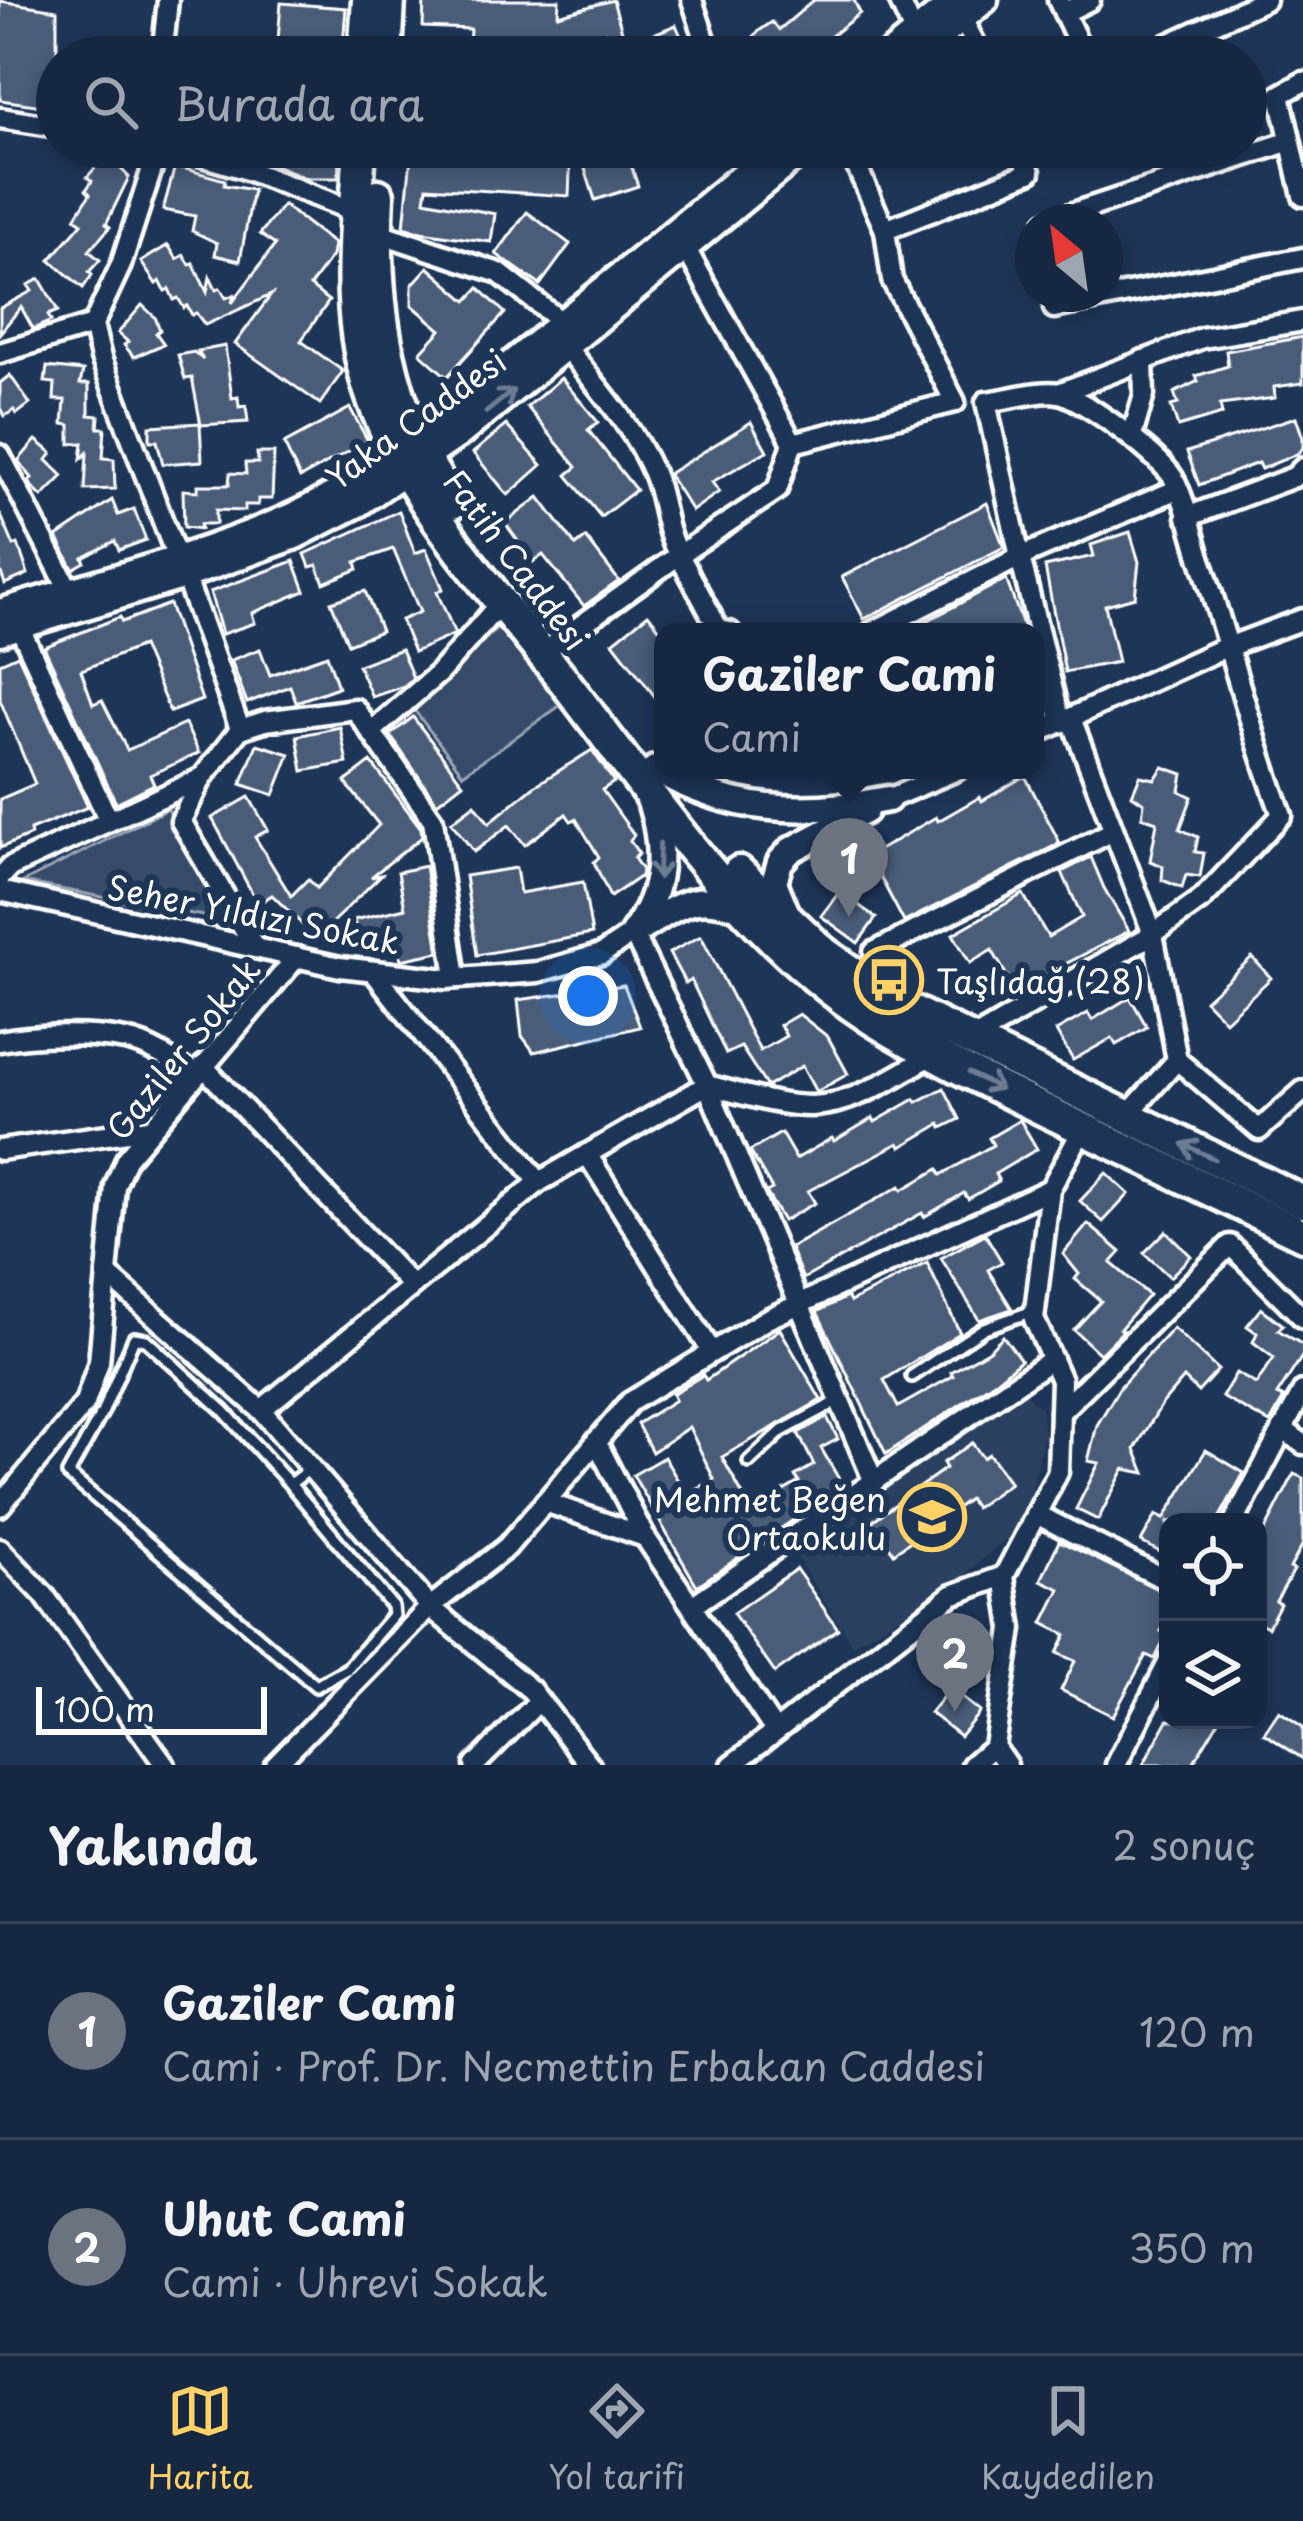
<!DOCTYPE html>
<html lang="tr">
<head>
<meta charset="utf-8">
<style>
	:root { --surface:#162841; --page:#1f3048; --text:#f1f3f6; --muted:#9ea6b1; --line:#35445a; --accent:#ffd166 }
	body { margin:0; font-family:"Playpen Sans",sans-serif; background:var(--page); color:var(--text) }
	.controls { position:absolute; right:36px; bottom:36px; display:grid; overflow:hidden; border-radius:24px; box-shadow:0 6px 18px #0003 }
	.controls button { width:108px; height:108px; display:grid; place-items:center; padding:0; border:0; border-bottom:3px solid var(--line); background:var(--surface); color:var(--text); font:60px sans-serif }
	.compass { position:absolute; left:1015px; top:204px; width:108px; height:108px; border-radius:50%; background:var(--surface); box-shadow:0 6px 18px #0003; rotate:331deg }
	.scale { position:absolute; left:36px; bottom:30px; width:231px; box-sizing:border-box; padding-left:12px; border:6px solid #fff; border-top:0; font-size:33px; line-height:42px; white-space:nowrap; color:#fff; -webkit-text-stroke:9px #1d3557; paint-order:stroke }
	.you { position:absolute; left:588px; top:996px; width:42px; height:42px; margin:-30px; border:9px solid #fff; border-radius:50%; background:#1a73e8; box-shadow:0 0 0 18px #1a73e833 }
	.badge { display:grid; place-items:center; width:78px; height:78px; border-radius:50%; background:var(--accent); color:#fff; font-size:39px; font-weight:700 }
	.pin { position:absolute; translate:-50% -99px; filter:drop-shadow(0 3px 6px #0008) }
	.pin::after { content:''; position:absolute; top:63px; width:42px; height:36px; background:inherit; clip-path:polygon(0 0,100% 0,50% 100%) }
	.popup { position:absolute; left:654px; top:623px; width:390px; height:156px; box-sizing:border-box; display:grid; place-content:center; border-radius:24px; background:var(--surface); filter:drop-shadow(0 3px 9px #0005); font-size:39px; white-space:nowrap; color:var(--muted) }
	.popup b { font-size:45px; color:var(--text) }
	.popup::after { content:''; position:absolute; left:50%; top:100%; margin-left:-24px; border:24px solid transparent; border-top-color:var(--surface) }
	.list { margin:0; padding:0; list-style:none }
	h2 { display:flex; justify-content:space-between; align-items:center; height:156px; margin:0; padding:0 48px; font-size:51px }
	h2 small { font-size:39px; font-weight:400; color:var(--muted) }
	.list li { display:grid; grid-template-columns:78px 1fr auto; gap:36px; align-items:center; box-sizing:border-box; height:216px; padding:0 48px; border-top:3px solid var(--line) }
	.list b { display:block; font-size:45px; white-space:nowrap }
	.list p { margin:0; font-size:39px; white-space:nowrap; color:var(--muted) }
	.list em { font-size:39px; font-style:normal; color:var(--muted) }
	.icon { flex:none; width:66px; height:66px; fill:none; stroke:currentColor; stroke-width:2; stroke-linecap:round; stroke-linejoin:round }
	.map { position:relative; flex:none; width:1303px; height:1765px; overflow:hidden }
	.search { position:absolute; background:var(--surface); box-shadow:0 6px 18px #0003; left:36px; right:36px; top:36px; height:132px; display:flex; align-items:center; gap:30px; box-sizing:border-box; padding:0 42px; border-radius:66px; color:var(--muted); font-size:45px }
	.sheet { height:588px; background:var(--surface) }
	nav { display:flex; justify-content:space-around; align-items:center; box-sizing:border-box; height:168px; border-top:3px solid var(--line); background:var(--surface); font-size:33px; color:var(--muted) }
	nav a { display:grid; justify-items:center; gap:6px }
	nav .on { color:var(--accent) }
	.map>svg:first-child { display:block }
</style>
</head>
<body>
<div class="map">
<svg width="1303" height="1765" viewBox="0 0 1303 1765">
	<rect width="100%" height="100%" fill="#1d3557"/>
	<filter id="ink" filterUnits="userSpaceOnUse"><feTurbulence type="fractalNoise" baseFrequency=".00833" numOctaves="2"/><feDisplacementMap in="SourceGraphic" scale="24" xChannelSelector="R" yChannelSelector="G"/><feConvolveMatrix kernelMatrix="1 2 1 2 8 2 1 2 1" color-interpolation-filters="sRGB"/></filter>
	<g filter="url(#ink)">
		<polygon fill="#2a4161" points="1022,1390 1042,1410 1044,1436 1030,1497 1009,1536 961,1578 853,1645 794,1553"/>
		<g fill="#364b69" stroke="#9aa5b4" stroke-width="3">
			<polygon points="505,620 557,686 561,705 463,774 414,710"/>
			<polygon points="168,809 224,920 23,882"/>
		</g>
		<g fill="#4a5d79" stroke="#fff" stroke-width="3">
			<polygon points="424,0 559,0 558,15 613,0 626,45 676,25 690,57 598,57 612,51 605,32 558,49 557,57 468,57 470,29 423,27"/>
			<polygon points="814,0 854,0 860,13 805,57 762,57 758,51 754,53 748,43 759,31 772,22 779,30"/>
			<polygon points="0,1 57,10 57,108 0,100"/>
			<polygon points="281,3 346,8 342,57 277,52"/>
			<polygon points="269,147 340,147 338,178 305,178 268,162"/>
			<polygon points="412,147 571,147 569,196 427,187 425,200 495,214 491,242 415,231 404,227"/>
			<polygon points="578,147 625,147 638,186 595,200"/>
			<polygon points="107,155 129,177 106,224 110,227 89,251 100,260 89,272 92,275 83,288 50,260 82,223 75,218 90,194 86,190 92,181 87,177"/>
			<polygon points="175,166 225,180 224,185 253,190 240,261 215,255 217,243 192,231 195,216 163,210"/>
			<polygon points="283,205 334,244 332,256 310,286 329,301 301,341 343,371 320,404 235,344 271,295 205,325 196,313 192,315 187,306 184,308 178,298 174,300 169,289 165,291 160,281 156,284 141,262 168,245 177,259 184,255 190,265 193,263 207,292 210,277 216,290 220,288 226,298 234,295 232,303 275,245 260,234"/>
			<polygon points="527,212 570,244 540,285 496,254"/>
			<polygon points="428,267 467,301 479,288 505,313 447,377 420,353 441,330 412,305 412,285"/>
			<polygon points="40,279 58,311 48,315 51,321 33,329 21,307 0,333 0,308 32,291 28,285"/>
			<polygon points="142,305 155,317 160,330 156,333 164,344 134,357 124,345 128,342 118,333"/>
			<polygon points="1303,337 1303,383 1274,387 1275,398 1220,405 1222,414 1178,427 1171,406 1178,404 1174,393 1198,381 1196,376 1228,366 1226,351"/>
			<polygon points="225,346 232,398 238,397 239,407 246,406 248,422 201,425 192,378 185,379 178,355 194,352 203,360 198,351"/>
			<polygon points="47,367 83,371 80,384 89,384 89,415 99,416 98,428 105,428 103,458 114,459 115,489 85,490 87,453 81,459 83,443 70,444 70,425 63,424 65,400 54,400 55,383 45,382"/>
			<polygon points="10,375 30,404 17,414 14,410 5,416 0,408 0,383"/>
			<polygon points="561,378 598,422 588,430 636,490 601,517 567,475 577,467 527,407"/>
			<polygon points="350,408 368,441 300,478 284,444"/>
			<polygon points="1296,417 1303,438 1303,448 1297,454 1261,469 1258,463 1199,485 1187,452"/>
			<polygon points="751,422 767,451 712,482 719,492 692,511 668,474"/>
			<polygon points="200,423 202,461 163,464 157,441 150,441 150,426"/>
			<polygon points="506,425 542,465 508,495 473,453"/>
			<polygon points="36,440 52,453 47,460 63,476 42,497 32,487 29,481 32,478 18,461"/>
			<polygon points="257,453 274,453 272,499 258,499 258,505 245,505 245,511 216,510 216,524 200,524 201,529 184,527 183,490 198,491 198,485 229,485 230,473 246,474 245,463 258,463"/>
			<polygon points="539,497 576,546 586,538 619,581 584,606 543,555 533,562 505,523"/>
			<polygon points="112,500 118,515 134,509 146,540 119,550 115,541 83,558 85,562 73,569 57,537"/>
			<polygon points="987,503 1004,547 864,619 842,577"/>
			<polygon points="399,511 415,553 426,549 443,589 437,592 455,634 414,652 401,620 420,612 393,549 356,562 358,569 324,583 317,565 310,567 305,554"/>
			<polygon points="0,513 14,546 18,544 28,574 5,584 0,570"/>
			<polygon points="1130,532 1139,562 1135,597 1105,605 1118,662 1065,672 1045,567 1094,556 1091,545"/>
			<polygon points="294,561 305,591 252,613 255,623 222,634 210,592"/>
			<polygon points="1006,579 1024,628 1016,632 906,632"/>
			<polygon points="365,591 381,631 348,644 331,602"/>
			<polygon points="169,604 202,700 170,712 142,646 81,670 93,704 102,700 127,750 185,724 199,753 150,775 154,784 116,803 44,647 120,617 122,622"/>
			<polygon points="648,614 663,633 663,707 613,642"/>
			<polygon points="260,649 270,675 327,655 338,687 296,702 290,686 247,703 231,660"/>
			<polygon points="401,649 413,678 404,686 372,697 358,665"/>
			<polygon points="18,655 88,807 30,830 31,835 0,848 0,799 35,784 0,700 0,663"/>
			<polygon points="413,717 463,783 437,803 390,735"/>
			<polygon points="340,727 347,763 303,771 297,736"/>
			<polygon points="257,744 290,754 274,795 241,784"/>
			<polygon points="592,750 614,782 602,790 634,835 630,841 639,854 634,858 642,870 641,876 610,897 594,862 599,857 576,819 571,821 566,814 525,845 509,825 474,852 451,822 475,804 489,823 533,787"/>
			<polygon points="371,762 421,828 422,837 371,877 381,875 316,938 272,895 258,904 212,818 249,797 268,830 255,837 291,896 308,879 317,888 379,825 345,782"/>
			<polygon points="1163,767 1183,774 1180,791 1192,797 1180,829 1198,837 1195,852 1204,853 1200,877 1186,875 1182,888 1162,880 1163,866 1150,861 1157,822 1142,817 1144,803 1132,795 1140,776 1155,779"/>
			<polygon points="1025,776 1060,843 904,922 869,856 936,817 938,821 980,797 982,801"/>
			<polygon points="1091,857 1104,888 1129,931 1015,990 992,950 970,963 953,934 1023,894 1048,937 1082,917 1062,872"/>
			<polygon points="425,866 439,952 401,960 397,941 360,949 354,920 405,908 398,872"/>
			<polygon points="516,868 520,893 583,882 592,934 477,955 465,876"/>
			<polygon points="840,891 876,918 858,943 821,916"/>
			<polygon points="701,936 760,1051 786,1036 780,1025 799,1014 828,1037 848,1074 816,1092 802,1066 767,1087 741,1047 726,1054 691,980 685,983 669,953"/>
			<polygon points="1252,957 1271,978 1225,1021 1205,1000"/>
			<polygon points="624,985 640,1027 534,1052 522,1036 518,1000"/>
			<polygon points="1130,997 1147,1027 1116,1045 1112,1038 1073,1060 1056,1031 1088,1013 1092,1020"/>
			<polygon points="944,1088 960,1119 942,1128 940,1124 901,1147 899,1143 808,1191 815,1203 783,1221 766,1192 772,1189 750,1151 781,1133 796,1159 832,1138 834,1141 873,1118 875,1122 915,1099 917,1102"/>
			<polygon points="1020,1120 1037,1149 995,1174 999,1181 968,1199 964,1193 924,1217 922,1213 803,1279 790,1248 900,1186 902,1190 938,1169 941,1175 993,1145 989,1138"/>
			<polygon points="1106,1173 1129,1194 1103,1222 1080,1201"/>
			<polygon points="1088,1224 1121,1252 1111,1263 1149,1295 1120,1329 1123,1331 1100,1354 1074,1330 1101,1301 1075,1279 1079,1274 1063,1254"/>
			<polygon points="1166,1231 1191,1256 1170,1277 1144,1253"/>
			<polygon points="985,1234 1002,1262 988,1270 1012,1309 979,1320 941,1258"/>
			<polygon points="927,1263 960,1333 884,1380 898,1407 953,1376 951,1372 989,1350 1003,1336 1021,1360 997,1380 886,1454 817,1312 847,1297 850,1302"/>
			<polygon points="1261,1308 1283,1325 1278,1330 1303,1345 1303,1355 1277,1395 1284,1398 1270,1423 1222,1397 1236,1373 1256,1384 1274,1358 1253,1342 1257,1333 1247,1326"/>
			<polygon points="1173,1328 1218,1370 1198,1392 1184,1378 1162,1404 1135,1449 1145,1473 1124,1469 1098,1520 1076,1509 1099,1463 1088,1461 1097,1425 1120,1387"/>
			<polygon points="780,1329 821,1400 722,1457 751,1510 799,1482 795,1476 814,1465 798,1433 827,1417 838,1439 821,1448 843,1486 697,1586 633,1475 664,1457 686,1494 714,1479 689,1427 652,1452 637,1424 675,1400 672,1394 703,1375 706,1380"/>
			<polygon points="972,1443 983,1458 989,1454 1010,1483 975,1508 969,1499 894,1553 872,1521 946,1468 943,1463"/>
			<polygon points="1206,1450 1244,1473 1217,1522 1168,1522 1168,1556 1141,1542 1156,1515 1164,1519"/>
			<polygon points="1294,1474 1303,1478 1303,1544 1290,1568 1294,1570 1276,1601 1280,1604 1268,1627 1258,1622 1258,1544"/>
			<polygon points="1059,1541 1168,1594 1168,1617 1161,1631 1167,1634 1155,1659 1146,1655 1113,1716 1061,1690 1075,1661 1057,1653 1066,1635 1043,1623 1060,1589 1041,1580"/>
			<polygon points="796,1569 838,1629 775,1673 733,1613"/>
			<polygon points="950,1688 980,1712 960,1736 930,1713"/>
			<polygon points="1279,1711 1303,1727 1303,1759 1264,1733"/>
			<polygon points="1168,1720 1219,1720 1192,1765 1143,1765"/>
		</g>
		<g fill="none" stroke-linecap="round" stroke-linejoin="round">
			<g stroke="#fff" stroke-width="18">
				<g id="service">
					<polyline points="912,1376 984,1328 1033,1311"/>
					<polyline points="749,1462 782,1431 838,1401"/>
					<polyline points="290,1484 392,1606 393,1615 347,1669 316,1686 68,1474 103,1411 134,1338 146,1340 224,1411 290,1484 311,1468"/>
				</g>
			</g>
			<g stroke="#fff" stroke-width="27">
				<g id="minor">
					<polyline points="692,0 711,57"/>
					<polyline points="899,0 914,33"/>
					<polyline points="1058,0 1085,57"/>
					<polyline points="1064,13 1090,0"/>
					<polyline points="962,18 982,57"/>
					<polyline points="162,57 168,0"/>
					<polyline points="1140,57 1265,0"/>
					<polyline points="1303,82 1280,95 1303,196"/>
					<polyline points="0,118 57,127"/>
					<polyline points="159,147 121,265 93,325 101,358 177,558"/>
					<polyline points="171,147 242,168 356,212"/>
					<polyline points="1046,222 1290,141"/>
					<polyline points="885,230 1030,172 1020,147"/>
					<polyline points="376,232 499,273 563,323"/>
					<polyline points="685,247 793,443 955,402 892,280 885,230 848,147"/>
					<polyline points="1054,308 1303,258"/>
					<polyline points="0,353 93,325"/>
					<polyline points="1059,393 1202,338 1303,321"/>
					<polyline points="1132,436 1144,395 1143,360"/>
					<polyline points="0,455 69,590"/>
					<polyline points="1187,517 1294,477 1303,468"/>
					<polyline points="19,626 109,821"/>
					<polyline points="730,632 719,630 679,555 777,490 793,443"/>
					<polyline points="872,632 1020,557 1061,723"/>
					<path d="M556,643L679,555C663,529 665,501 653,473C633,426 598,388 566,347"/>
					<polyline points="1071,718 1153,934 1177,1060 1126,1117"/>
					<polyline points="240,729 265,721 355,709 433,820 456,978"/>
					<polyline points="371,732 439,673 501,602"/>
					<polyline points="1035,734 1217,651 1303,619"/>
					<polyline points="202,778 181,821 255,948"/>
					<polyline points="888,799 957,770"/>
					<polyline points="0,878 10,867 202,778 240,729 185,576"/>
					<path d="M0,891L340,967L446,979L538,972L602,954L633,933L707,1085C740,1093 776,1106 811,1106C855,1105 897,1075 934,1054"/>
					<polyline points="874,952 1113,831"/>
					<path d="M0,1041C34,1034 91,1033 125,1040C151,1045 174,1061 193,1076"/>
					<path d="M969,1041L1153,934L1202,899L1282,815C1250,731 1230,645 1201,560C1193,534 1187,505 1175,481C1165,459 1083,398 1059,393C1043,389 1004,400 986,402L1020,557L1178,489"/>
					<polyline points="1177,1060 1259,1130 1303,1091"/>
					<polyline points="203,1066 412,1286"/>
					<polyline points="0,1150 149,1129"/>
					<polyline points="587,1154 712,1352"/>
					<polyline points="539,1182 707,1085 874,1482"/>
					<polyline points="107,1274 261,1410 539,1182 373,971"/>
					<polyline points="261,1410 430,1607 507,1547 630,1402 767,1319 1050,1189"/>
					<polyline points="1060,1412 1230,1245 1303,1318"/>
					<polyline points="1283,1429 1303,1444"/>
					<polyline points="596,1441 645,1537 775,1731"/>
					<polyline points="545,1502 645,1537"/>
					<polyline points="0,1506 85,1403 99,1362 115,1186 126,1159 297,957"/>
					<polyline points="1036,1514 1168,1581"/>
					<polyline points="1234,1522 1303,1391"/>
					<polyline points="0,1549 44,1595 165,1765"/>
					<polyline points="692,1606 1052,1359"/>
					<polyline points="275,1765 430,1607 531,1690 590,1765"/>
					<polyline points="475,1765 539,1701"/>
					<polyline points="732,1765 952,1595 1004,1576"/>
					<polyline points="972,1765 994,1746"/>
					<polyline points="1007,1765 994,1746 1012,1629 1004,1576 1058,1472 1061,1380 1034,1319 1050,1189 1083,1129"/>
					<polyline points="1116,1765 1168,1663"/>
				</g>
			</g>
			<g stroke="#fff" stroke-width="33">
				<g id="tertiary">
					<polyline points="886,57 956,0"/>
					<polyline points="916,57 985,0"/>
					<path d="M0,612C95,582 194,559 285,519C358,488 418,436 480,388C581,309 679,228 777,147"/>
					<polyline points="0,632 185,576 293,537 358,504 461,433 807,147"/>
					<path d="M655,769C730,813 804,816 888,799"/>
					<polyline points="787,914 774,882 780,862 791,850 865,811"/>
					<path d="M635,932C682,905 691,890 745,909"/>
					<path d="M633,933C664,891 666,847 649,799"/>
				</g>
			</g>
			<g stroke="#fff" stroke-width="39">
				<g id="primary">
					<polyline points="364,57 368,0"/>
					<polyline points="386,57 389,0"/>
					<path d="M360,147C355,231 343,319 373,400C412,504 493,591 561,677C655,798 741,934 872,1019C931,1056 995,1086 1057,1116C1139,1156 1221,1196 1303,1235"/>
					<path d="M378,195C372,307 387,408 452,503"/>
					<polyline points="739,872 823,952 895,1003 1303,1202"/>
				</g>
			</g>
			<use href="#service" stroke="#1d3557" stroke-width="9"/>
			<use href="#minor" stroke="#1d3557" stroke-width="18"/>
			<use href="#tertiary" stroke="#1d3557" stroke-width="24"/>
			<use href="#primary" stroke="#1d3557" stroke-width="30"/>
		</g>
		<defs><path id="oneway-shaft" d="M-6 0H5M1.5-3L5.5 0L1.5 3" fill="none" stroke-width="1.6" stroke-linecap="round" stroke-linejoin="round" transform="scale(3)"/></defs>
		<g stroke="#6c7c92">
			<use href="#oneway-shaft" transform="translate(500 401) rotate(-39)"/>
			<use href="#oneway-shaft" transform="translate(659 861) rotate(92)"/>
			<use href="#oneway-shaft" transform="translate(985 1081) rotate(27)"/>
			<use href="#oneway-shaft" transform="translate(1198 1151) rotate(-154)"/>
		</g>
	</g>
	<defs>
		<g id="bus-ring" transform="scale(3.45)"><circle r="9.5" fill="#1d3557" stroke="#ffd166" stroke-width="1.5"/><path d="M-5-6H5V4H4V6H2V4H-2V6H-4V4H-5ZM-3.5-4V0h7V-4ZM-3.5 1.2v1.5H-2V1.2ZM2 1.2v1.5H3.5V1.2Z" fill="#ffd166"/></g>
		<g id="school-ring" transform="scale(3.45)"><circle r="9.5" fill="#1d3557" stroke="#ffd166" stroke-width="1.5"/><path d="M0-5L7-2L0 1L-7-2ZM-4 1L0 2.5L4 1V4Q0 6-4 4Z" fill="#ffd166"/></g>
	</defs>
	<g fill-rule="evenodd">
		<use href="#bus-ring" x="889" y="980"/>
		<use href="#school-ring" x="932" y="1517"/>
	</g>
	<g text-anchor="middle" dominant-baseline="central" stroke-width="12" stroke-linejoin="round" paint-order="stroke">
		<g font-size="33" fill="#fff" stroke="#1d3557">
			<text transform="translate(415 418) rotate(-36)">Yaka Caddesi</text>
			<text transform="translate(517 559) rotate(53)">Fatih Caddesi</text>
			<text transform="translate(254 913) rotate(11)">Seher Yıldızı Sokak</text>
			<text transform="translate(182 1048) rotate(-51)">Gaziler Sokak</text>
		</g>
		<g font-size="33" fill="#fff" stroke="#1d3557" text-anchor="start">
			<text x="936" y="980">Taşlıdağ (28)</text>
			<text x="886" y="1498" text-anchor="end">Mehmet Beğen<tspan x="886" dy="38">Ortaokulu</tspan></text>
		</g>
	</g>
</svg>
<div class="controls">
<button><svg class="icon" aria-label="locate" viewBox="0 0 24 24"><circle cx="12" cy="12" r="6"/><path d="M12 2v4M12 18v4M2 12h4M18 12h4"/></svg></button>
<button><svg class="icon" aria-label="layers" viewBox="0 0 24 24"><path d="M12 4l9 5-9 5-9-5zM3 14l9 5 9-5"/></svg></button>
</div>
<svg class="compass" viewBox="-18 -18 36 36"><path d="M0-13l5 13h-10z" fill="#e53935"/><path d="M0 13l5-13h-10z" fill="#9ea6b1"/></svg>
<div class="scale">100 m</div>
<div class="you"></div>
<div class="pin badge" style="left:849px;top:917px;background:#6b7280">1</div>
<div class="popup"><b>Gaziler Cami</b>Cami</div>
<div class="pin badge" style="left:955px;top:1712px;background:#6b7280">2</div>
<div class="search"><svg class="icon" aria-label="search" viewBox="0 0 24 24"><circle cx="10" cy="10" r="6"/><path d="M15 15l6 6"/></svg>Burada ara</div>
</div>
<section class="sheet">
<h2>Yakında<small>2 sonuç</small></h2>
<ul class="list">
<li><span class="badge" style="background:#6b7280">1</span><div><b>Gaziler Cami</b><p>Cami · Prof. Dr. Necmettin Erbakan Caddesi</p></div><em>120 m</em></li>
<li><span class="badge" style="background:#6b7280">2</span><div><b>Uhut Cami</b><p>Cami · Uhrevi Sokak</p></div><em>350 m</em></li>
</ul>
</section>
<nav>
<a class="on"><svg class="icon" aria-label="map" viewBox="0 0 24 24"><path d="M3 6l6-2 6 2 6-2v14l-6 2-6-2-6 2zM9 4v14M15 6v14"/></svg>Harita</a>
<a><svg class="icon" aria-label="directions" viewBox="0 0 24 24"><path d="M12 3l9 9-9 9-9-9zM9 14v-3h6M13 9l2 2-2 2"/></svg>Yol tarifi</a>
<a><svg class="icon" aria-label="saved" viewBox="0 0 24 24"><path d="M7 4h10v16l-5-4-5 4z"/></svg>Kaydedilen</a>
</nav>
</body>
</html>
